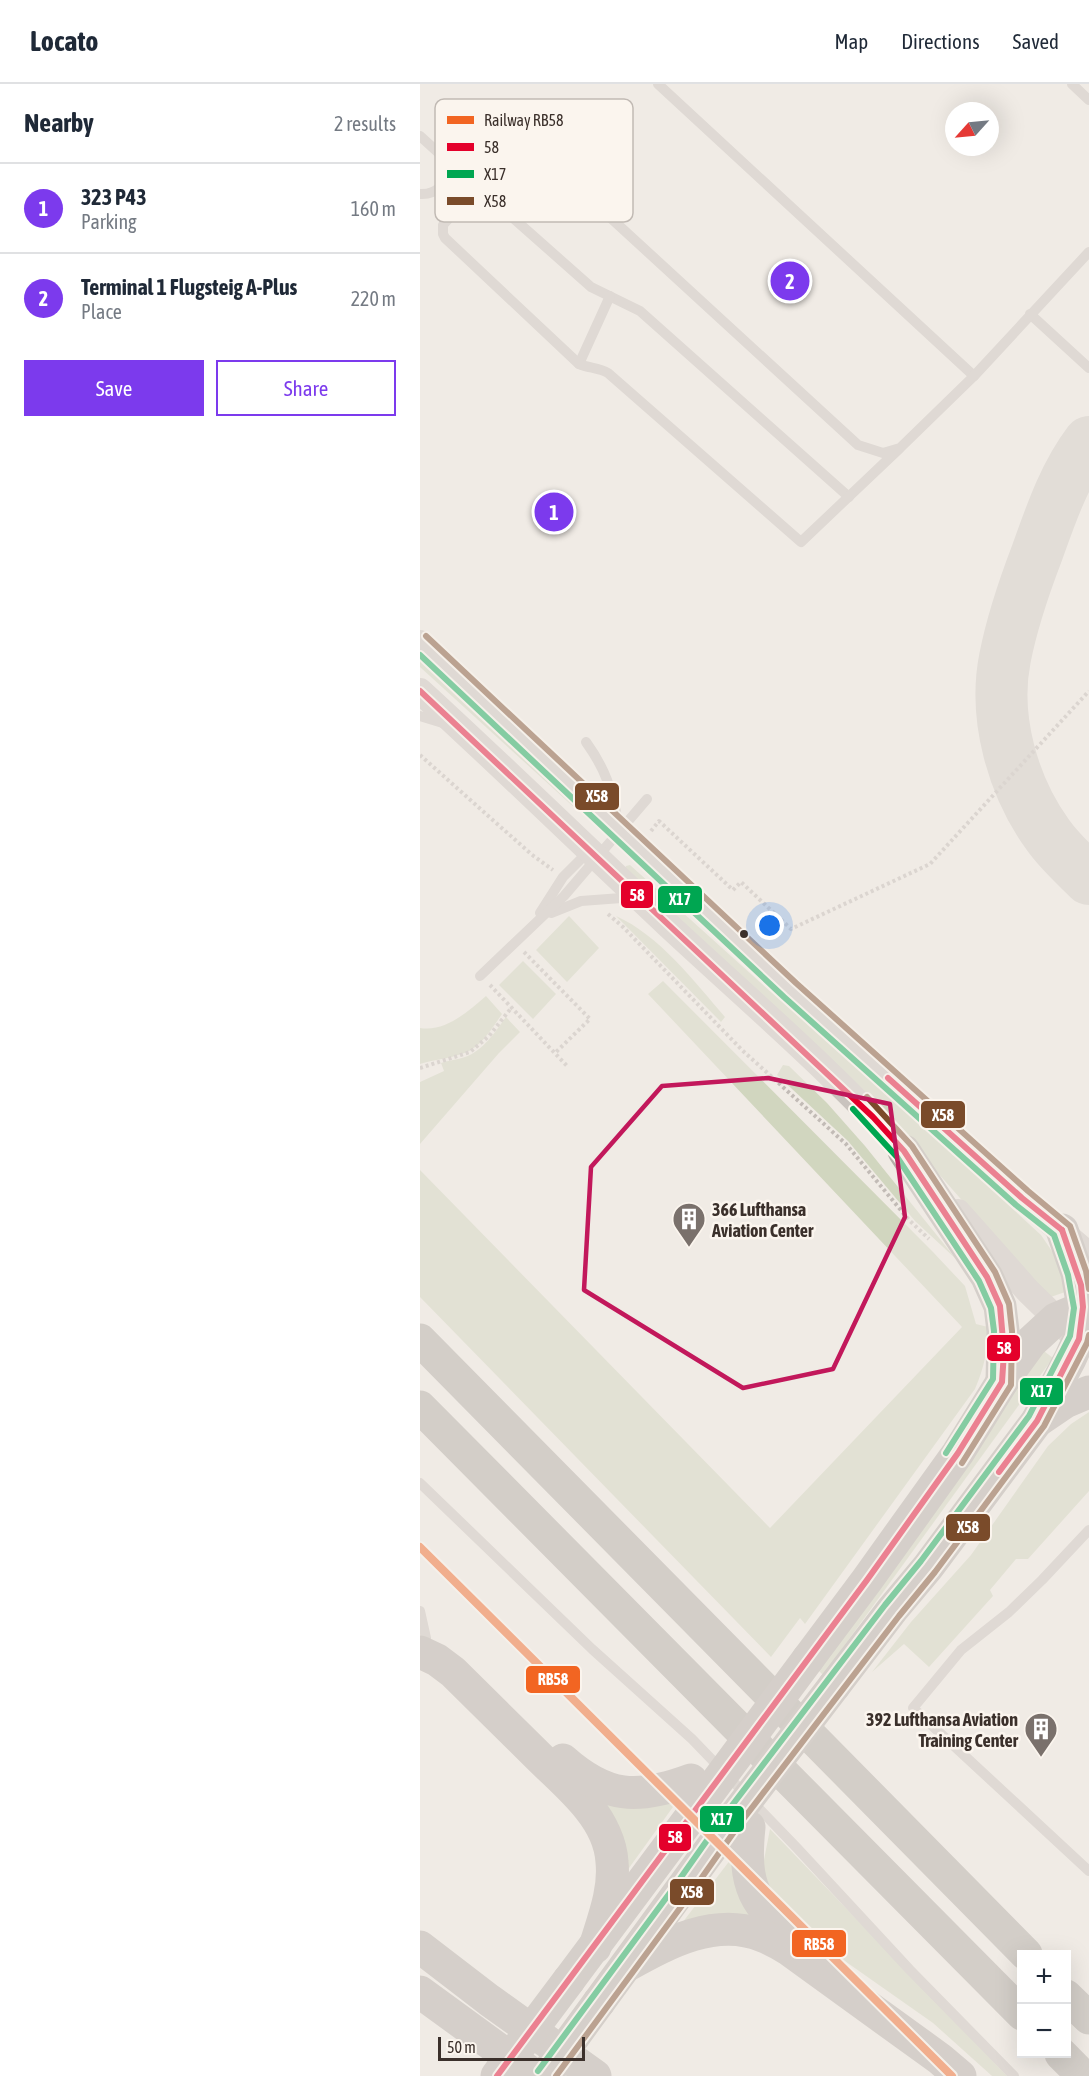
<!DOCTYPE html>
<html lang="en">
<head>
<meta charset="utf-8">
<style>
	:root { --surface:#fff; --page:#f6f6f7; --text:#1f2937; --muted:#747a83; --line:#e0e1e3; --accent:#7c3aed }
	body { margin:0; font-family:"Asap Condensed",sans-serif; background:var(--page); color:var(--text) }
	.controls { position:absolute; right:18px; bottom:18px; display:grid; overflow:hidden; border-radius:0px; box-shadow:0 6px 24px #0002 }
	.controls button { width:54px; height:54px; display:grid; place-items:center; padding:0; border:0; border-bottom:2px solid var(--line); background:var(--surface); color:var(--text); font:30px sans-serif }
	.compass { position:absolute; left:525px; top:18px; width:54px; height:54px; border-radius:50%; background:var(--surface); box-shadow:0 6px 24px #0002; rotate:243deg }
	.scale { position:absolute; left:18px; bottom:15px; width:147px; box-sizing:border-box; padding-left:6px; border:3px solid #3b302b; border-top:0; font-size:16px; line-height:21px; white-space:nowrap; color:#3b302b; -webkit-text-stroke:4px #fbf5ee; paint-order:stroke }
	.you { position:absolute; left:350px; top:842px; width:21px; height:21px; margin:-15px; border:4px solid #fff; border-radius:50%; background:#1a73e8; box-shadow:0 0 0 9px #1a73e833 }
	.badge { display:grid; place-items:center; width:39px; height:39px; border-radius:50%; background:var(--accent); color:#fff; font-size:20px; font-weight:700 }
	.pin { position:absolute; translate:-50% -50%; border:3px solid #fff; box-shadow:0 2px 6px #0006 }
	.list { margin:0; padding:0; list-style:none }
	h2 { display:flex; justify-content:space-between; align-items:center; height:78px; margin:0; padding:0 24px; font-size:26px }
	h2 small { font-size:20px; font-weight:400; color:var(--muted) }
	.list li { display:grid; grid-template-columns:39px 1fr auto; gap:18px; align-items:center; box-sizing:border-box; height:90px; padding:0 24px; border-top:2px solid var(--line) }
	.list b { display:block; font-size:22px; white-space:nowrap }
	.list p { margin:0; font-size:20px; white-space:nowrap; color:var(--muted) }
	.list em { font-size:20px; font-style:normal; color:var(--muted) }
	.actions { display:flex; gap:12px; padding:18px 24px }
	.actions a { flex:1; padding:14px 0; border:2px solid var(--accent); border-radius:0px; text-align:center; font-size:21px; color:var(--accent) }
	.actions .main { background:var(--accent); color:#fff }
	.map { position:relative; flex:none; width:669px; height:1992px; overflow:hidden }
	header { display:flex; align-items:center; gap:36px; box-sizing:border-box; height:84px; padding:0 30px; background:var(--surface); border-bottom:2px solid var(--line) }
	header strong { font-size:28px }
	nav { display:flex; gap:33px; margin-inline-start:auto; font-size:21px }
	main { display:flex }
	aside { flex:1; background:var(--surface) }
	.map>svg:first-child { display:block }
</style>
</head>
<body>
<header>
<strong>Locato</strong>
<nav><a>Map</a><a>Directions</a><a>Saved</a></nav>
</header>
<main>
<aside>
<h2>Nearby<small>2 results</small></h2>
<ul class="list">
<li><span class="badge">1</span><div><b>323 P43</b><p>Parking</p></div><em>160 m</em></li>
<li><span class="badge">2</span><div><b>Terminal 1 Flugsteig A-Plus</b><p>Place</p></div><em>220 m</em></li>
</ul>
<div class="actions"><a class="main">Save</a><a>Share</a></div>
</aside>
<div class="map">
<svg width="669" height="1992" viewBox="0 0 669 1992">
	<rect width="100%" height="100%" fill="#f0ebe5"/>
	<g fill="#d1d6bf">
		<polygon points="0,569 162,721 157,726 0,583"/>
		<polygon points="210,781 351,908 409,955 621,1151 638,1176 648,1207 628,1214 451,1013 205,785 206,782"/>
		<polygon points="149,832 179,864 147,898 116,866"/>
		<path d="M196,832C239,851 275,898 305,933L301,938Z"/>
		<polygon points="103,877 136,910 113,935 79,901"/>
		<path d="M243,897L513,1168L545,1202L556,1240L568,1243C568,1266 564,1284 555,1305L385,1540L380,1534L351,1573L0,1213V1086L350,1444L542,1243L228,910Z"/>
		<path d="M66,912L82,930C73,943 64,958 51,966C36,974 16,975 0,980V944C26,948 47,928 66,912Z"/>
		<path d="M86,933L100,948L79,969L0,1060V998L24,987L21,979C29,976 37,976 45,973C63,967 75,948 86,933Z"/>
		<polygon points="363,981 369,982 407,1019 445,1062 536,1175 495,1137 428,1057 357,991"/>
		<polygon points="620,1264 633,1274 403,1591 396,1584"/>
		<polygon points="669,1328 669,1407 608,1475 596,1475 570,1506 573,1512 509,1583 484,1560 452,1588 491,1538 551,1471 628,1362 651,1340"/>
		<polygon points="181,1714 258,1716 204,1791"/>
		<polygon points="350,1745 587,1992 572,1992 513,1939 375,1842 341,1791"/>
		<polygon points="317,1767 340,1833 256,1847"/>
	</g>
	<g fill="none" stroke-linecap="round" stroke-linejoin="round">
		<path stroke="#d0ccc6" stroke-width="52" d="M669,358C644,391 631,430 617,469C604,503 592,538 585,574C573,634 593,703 628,751C640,768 655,781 669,795"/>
		<g stroke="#c2bbb6" stroke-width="4" stroke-dasharray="3 3" stroke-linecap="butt">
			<polyline points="0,671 111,770 133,786"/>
			<polyline points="231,747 239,737 313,806 321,798 371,845 510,780 669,607"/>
			<polyline points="188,830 203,843 322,966 426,1060 489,1136 509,1155"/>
			<polyline points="104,868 170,935 135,969"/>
			<polyline points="70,901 148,983"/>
			<polyline points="0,984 50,968 69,952 92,923"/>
		</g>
		<g stroke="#c9c3be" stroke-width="10">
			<polyline points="238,0 554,292"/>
			<polyline points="652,0 669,16"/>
			<path d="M0,52L22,72L28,82C28,98 17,111 0,110"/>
			<polyline points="57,102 171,203 220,227 429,413"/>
			<polyline points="610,230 669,284"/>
			<polyline points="159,280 190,212"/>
			<path d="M480,364L381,458L188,289C179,284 169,284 159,280L25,154L23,150V141L95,60L100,58L109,59L438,361L463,369L480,364L554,292L669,168"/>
			<polyline points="0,632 26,640"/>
			<path d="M166,658C186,686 191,704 198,737"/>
			<polyline points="120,829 143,793 170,766"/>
			<polyline points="131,829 161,817 215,813"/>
			<polyline points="60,892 144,812 227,715"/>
			<polyline points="0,1399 172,1565 272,1655 377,1764 490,1886 594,1992"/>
			<polyline points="669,1446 622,1496 589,1528 541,1566 493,1624 669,1787"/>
			<polyline points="0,1527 6,1554"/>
		</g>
		<g stroke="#c9c3be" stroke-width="26">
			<polyline points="0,559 370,906 602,1114 669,1171"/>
			<path d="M0,607C84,684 165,763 248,841C332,919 420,994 496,1080"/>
			<polyline points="538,1128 608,1207 648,1246"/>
		</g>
		<g stroke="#b4aea8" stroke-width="33">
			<polyline points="484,1067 567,1193 580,1222 583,1247 582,1298"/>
			<polyline points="617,1337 645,1318 669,1308"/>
			<path d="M0,1568L17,1576L33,1588C61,1616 90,1644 118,1672C135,1689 154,1705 169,1724C181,1739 191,1759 192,1778C195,1807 183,1836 175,1863"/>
			<polyline points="388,1575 447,1496 538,1369 582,1298 611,1258 636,1235 669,1221"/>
			<polyline points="414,1602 472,1526 508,1483 617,1337 650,1275 659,1255 662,1239 663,1223 657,1189 642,1146"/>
			<path d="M143,1676C186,1714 217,1716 271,1696"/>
			<path d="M329,1743C323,1802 333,1822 381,1857"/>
			<polyline points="0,1863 69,1916 175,1992"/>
			<path d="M206,1882C246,1860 295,1832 343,1852C351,1855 360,1860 368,1865L520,1975L540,1992"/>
			<polyline points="149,1896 287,1711"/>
			<polyline points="0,1908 115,1992"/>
			<polyline points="179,1918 314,1733"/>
		</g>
		<g stroke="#afaaa4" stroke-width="33">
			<polyline points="0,1256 606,1870"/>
			<polyline points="0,1323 602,1930"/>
			<polyline points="646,1912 669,1934"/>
			<polyline points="641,1970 663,1992"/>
		</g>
		<g stroke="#b4aea8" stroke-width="33">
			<polyline points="287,1711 388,1575"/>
			<polyline points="314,1733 414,1602"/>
			<polyline points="77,1992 149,1896"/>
			<polyline points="125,1992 179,1918"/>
		</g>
		<g stroke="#fbf5ee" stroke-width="10">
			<g id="bus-1">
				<polyline points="0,607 453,1033 484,1067 567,1193 580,1222 584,1268 582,1298 538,1369 447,1496 77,1992"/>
				<polyline points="468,994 602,1114 642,1146"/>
				<polyline points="579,1388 617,1337 659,1255 663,1223 661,1201 642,1146"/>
			</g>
		</g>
		<g stroke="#fbf5ee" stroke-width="10">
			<g id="bus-2">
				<polyline points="0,571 364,913 596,1121 634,1151 648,1191 654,1224 650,1252 609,1332 501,1477 465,1521 307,1728 252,1806 118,1987"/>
				<polyline points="433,1025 477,1073 559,1197 571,1224 574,1247 573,1295 526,1369"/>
			</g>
		</g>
		<g stroke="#fbf5ee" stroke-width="10">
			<g id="bus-3">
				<polyline points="6,552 376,899 608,1107 650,1142 666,1187 669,1205"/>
				<polyline points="447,1013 492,1062 575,1188 589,1220 592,1247 591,1301 542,1379"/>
				<polyline points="136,1992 266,1816 321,1738 479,1532 515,1488 624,1342 667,1259 669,1251"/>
			</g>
		</g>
		<use href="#bus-1" stroke="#e4002b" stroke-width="6"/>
		<use href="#bus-2" stroke="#00a651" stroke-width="6"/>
		<use href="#bus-3" stroke="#7a4b2a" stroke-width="6"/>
		<g stroke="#fbf5ee" stroke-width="12">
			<polyline id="rail-1" points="0,1463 532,1992"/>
		</g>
		<use href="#rail-1" stroke="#f26522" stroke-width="8"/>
	</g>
	<path d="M0 0H669V1992H0ZM348,994L470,1020L485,1133L413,1285L323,1304L164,1206L171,1083L242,1002Z" fill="#f0ebe5" fill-opacity=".55" fill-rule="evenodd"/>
	<path fill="none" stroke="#c2185b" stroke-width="4.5" stroke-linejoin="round" d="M348,994L470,1020L485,1133L413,1285L323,1304L164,1206L171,1083L242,1002Z"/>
	<defs>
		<g id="building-pin" transform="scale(1.725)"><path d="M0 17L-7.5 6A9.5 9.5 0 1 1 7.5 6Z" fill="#7a716c" stroke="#fbf5ee"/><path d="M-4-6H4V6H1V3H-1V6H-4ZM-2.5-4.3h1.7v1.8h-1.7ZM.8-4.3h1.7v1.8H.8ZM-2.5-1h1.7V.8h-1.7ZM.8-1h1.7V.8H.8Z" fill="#fff"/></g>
	</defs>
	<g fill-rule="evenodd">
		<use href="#building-pin" x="269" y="1135"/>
		<use href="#building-pin" x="621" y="1645"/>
	</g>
	<circle fill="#3b302b" stroke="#fbf5ee" stroke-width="2" cx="324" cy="850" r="5"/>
	<g text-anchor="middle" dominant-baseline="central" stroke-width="5" stroke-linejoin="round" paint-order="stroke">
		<g font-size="18" font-weight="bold" fill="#3b302b" stroke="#fbf5ee" text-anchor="start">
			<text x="292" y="1125">366 Lufthansa<tspan x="292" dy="21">Aviation Center</tspan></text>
			<text x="598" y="1635" text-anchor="end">392 Lufthansa Aviation<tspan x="598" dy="21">Training Center</tspan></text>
		</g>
	</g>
	<rect x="15" y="15" width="198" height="123" rx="9" fill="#fbf5ee" stroke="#c1bab4" stroke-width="1.5"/>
	<rect x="27" y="32" width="27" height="8" fill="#f26522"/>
	<rect x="27" y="59" width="27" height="8" fill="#e4002b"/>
	<rect x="27" y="86" width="27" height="8" fill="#00a651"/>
	<rect x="27" y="113" width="27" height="8" fill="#7a4b2a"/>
	<g font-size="16" fill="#3b302b">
		<text x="64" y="42">Railway RB58</text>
		<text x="64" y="69">58</text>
		<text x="64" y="96">X17</text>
		<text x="64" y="123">X58</text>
	</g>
	<g stroke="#fbf5ee" stroke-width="2">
		<rect x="154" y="698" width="46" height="29" rx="6" fill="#7a4b2a"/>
		<rect x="200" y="796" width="34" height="29" rx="6" fill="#e4002b"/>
		<rect x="237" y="801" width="46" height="29" rx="6" fill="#00a651"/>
		<rect x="500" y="1016" width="46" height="29" rx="6" fill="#7a4b2a"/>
		<rect x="566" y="1250" width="35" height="28" rx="6" fill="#e4002b"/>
		<rect x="599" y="1293" width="45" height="29" rx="6" fill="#00a651"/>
		<rect x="525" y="1429" width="46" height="29" rx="6" fill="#7a4b2a"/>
		<rect x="105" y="1581" width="56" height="29" rx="6" fill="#f26522"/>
		<rect x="279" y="1721" width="46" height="28" rx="6" fill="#00a651"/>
		<rect x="238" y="1739" width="34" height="29" rx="6" fill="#e4002b"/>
		<rect x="249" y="1794" width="46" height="28" rx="6" fill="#7a4b2a"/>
		<rect x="371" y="1845" width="56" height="29" rx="6" fill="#f26522"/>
	</g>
	<g font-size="16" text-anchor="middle" font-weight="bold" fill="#fff">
		<text x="177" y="718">X58</text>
		<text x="217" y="817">58</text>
		<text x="260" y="821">X17</text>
		<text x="523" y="1037">X58</text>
		<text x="584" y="1270">58</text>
		<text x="622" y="1313">X17</text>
		<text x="548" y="1449">X58</text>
		<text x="133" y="1601">RB58</text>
		<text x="302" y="1741">X17</text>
		<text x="255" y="1759">58</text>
		<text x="272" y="1814">X58</text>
		<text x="399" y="1866">RB58</text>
	</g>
</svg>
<div class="controls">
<button>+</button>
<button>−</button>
</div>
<svg class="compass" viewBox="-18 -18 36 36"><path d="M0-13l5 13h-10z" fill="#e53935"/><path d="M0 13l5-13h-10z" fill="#747a83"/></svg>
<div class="scale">50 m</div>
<div class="you"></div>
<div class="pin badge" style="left:134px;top:428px">1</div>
<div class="pin badge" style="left:370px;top:197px">2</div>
</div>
</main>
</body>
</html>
